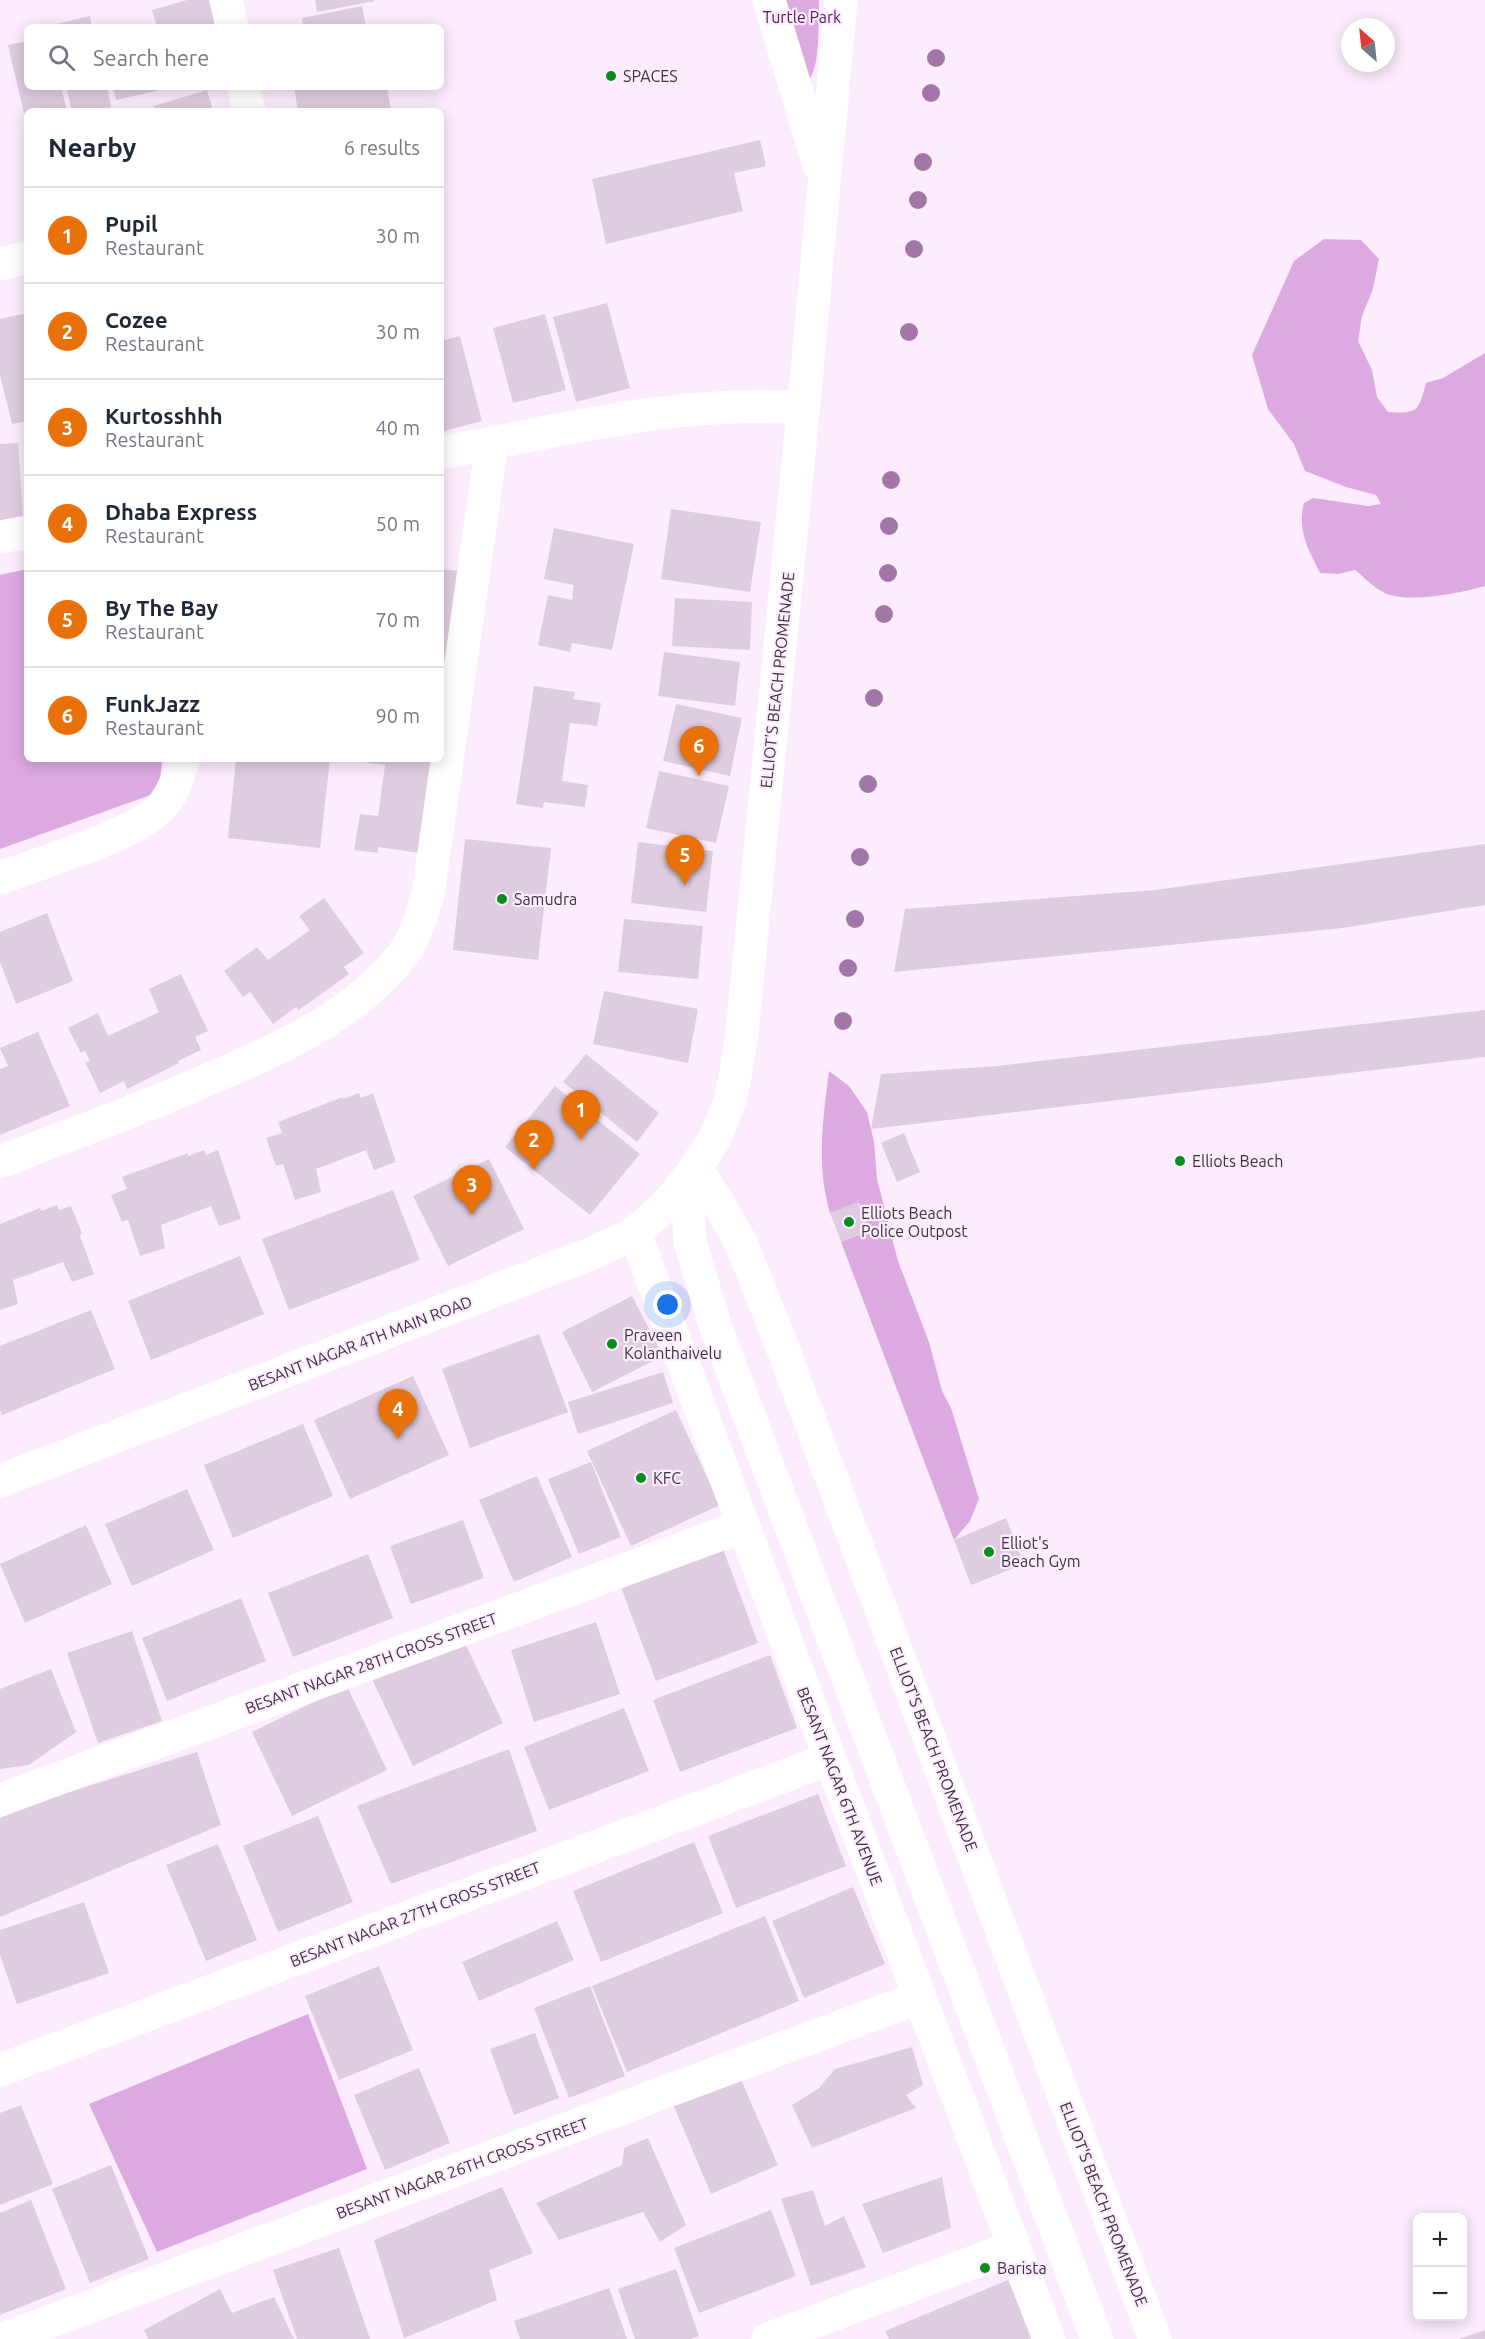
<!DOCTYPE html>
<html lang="en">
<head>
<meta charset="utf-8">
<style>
	:root { --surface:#fff; --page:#f2f2f3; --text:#1f2937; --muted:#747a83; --line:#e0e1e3; --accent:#0b8043 }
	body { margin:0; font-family:Ubuntu,sans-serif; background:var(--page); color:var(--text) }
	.controls { position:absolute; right:18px; bottom:18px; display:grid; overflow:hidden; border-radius:9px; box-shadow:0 3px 15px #0003 }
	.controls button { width:54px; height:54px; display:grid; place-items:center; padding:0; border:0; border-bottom:2px solid var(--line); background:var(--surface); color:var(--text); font:30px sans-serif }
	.compass { position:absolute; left:1341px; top:18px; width:54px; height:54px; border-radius:50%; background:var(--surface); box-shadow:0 3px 15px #0003; rotate:333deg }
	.you { position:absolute; left:668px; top:1305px; width:21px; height:21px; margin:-15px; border:4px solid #fff; border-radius:50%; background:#1a73e8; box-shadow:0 0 0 9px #1a73e833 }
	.badge { display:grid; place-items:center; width:39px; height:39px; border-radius:50%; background:var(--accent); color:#fff; font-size:20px; font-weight:700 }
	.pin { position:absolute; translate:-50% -50px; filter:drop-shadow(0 2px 3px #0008) }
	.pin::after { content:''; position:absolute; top:32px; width:21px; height:18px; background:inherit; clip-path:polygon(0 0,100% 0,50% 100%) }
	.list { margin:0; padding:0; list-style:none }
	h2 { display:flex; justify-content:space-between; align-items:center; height:78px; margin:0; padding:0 24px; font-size:26px }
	h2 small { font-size:20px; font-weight:400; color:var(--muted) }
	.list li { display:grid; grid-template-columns:39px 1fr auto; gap:18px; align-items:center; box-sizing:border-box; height:96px; padding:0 24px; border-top:2px solid var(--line) }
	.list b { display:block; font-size:22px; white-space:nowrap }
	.list p { margin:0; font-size:20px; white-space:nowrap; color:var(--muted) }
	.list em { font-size:20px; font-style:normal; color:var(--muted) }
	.icon { flex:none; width:33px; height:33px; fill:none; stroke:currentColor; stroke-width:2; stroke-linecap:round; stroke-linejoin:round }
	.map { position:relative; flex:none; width:1485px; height:2339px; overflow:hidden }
	.search { position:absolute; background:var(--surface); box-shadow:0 3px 15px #0003; left:24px; top:24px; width:420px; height:66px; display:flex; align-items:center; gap:15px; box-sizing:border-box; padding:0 21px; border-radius:9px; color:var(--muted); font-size:22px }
	.panel { position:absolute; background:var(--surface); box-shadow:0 3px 15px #0003; left:24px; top:108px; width:420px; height:654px; border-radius:9px }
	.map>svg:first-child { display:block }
</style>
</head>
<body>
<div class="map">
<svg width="1485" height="2339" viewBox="0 0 1485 2339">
	<rect width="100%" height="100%" fill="#fcecfd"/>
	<g fill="#dcaae0">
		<path d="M780,0H819C818,18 821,70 808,80Z"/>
		<path d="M1324,239L1361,240L1379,259L1373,289L1362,316L1358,341L1372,370L1377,397L1388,412C1417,414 1419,411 1426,383L1443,378L1485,353V586C1460,593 1416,602 1390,595C1378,592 1365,578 1355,570L1338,574L1320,573C1308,549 1297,530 1304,503L1313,498L1368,506L1381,504L1376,495L1346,487L1305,471L1294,444L1268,409L1252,355L1294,261Z"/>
		<polygon points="27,569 27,759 162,759 159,792 0,849 0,575"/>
		<path d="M829,1071L849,1086L867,1112L874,1142L877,1179L898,1261L929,1342L942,1391L951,1408L979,1499L970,1521L954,1540L841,1242L869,1231L859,1203L830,1213C816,1165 823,1119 829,1071Z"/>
		<polygon points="308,2014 367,2169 157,2252 89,2104"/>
	</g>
	<g fill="#e0cce1">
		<polygon points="187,0 209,0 217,27 157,27 152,10"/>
		<polygon points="315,0 374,0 375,1 317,12"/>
		<polygon points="362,6 366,27 303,27 302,18"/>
		<polygon points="90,16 92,27 48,27 48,26"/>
		<polygon points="27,41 27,87 61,87 67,111 27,111 26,122 8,45"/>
		<polygon points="66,87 107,87 111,107 94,111 72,111"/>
		<polygon points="113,87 155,87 156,91 116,100"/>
		<polygon points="294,87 387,87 391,111 298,111"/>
		<polygon points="207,90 213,111 155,111 154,106"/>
		<polygon points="760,140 766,166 734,173 743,211 606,244 592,179"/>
		<polygon points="607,303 630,388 576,402 553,317"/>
		<polygon points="27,313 27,421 12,424 0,375 0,319"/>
		<polygon points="545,314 566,390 513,403 493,328"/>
		<polygon points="460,336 482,421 441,432 441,341"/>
		<polygon points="18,443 24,532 0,533 0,444"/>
		<polygon points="671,509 761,522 750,592 661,579"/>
		<polygon points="554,528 634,544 612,650 572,643 570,652 538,645 548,595 572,600 574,585 544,579"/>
		<polygon points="441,569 459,571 441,691"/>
		<polygon points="675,598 752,602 750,650 672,646"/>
		<polygon points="664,652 740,662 735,706 658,696"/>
		<polygon points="534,686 575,692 573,699 601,703 597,726 570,723 562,781 588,785 585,807 544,802 543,808 516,804"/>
		<polygon points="676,704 742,718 730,776 663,761"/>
		<polygon points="236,759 330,759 320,848 228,838"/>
		<polygon points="368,759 441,759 427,854 378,847 378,853 354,850 360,814 378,816 385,765 367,763"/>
		<polygon points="659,771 729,786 716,843 646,828"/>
		<polygon points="465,839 551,848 538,960 453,950"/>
		<polygon points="638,842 713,851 706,912 631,903"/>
		<polygon points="1485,844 1485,905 1343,928 894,972 905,909 1155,890"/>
		<polygon points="324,898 364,953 344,967 349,974 299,1010 296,1007 273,1024 250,992 243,997 224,971 257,947 268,960 310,930 299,916"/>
		<polygon points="47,913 73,981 16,1004 0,962 0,932"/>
		<polygon points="624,919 703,926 698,979 618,972"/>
		<polygon points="181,974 208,1031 195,1037 201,1050 178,1061 179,1063 127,1089 124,1081 100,1093 85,1062 90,1061 85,1051 81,1053 68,1028 98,1013 108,1036 159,1012 149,989"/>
		<polygon points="604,991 698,1009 688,1063 593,1044"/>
		<polygon points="1485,1010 1485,1057 871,1129 881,1074 997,1066"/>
		<polygon points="38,1032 70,1106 0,1135 0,1069 8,1066 0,1048"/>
		<polygon points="586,1054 659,1113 637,1142 563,1082"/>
		<polygon points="555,1086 640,1154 590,1215 505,1147"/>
		<polygon points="359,1093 361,1098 373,1093 396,1162 374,1170 366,1150 316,1169 321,1192 295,1200 283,1164 276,1166 266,1138 282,1133 278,1122 343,1097 343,1099"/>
		<polygon points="904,1133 920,1172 897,1182 881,1143"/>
		<polygon points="204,1150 206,1155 218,1150 241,1219 219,1226 211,1206 161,1225 165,1248 140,1256 128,1220 122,1222 111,1195 127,1189 122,1177 188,1153 188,1156"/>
		<polygon points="489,1159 524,1229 448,1266 413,1196"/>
		<polygon points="393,1190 420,1260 289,1310 262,1239"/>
		<polygon points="858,1202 869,1231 841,1242 830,1213"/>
		<polygon points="57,1205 59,1210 71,1206 82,1233 80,1236 94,1274 72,1282 63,1262 13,1280 18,1304 0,1310 0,1224 40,1208 41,1211"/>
		<polygon points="240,1256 264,1314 151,1360 128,1301"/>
		<polygon points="632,1296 663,1356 592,1392 562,1332"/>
		<polygon points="91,1310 115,1369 2,1415 0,1410 0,1346"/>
		<polygon points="539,1334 568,1412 470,1448 442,1369"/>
		<polygon points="663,1372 673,1403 578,1434 568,1402"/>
		<polygon points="413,1376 449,1455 350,1499 314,1420"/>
		<polygon points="676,1410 720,1505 631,1546 587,1451"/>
		<polygon points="303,1424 333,1496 233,1538 204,1465"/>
		<polygon points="591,1462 621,1537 579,1554 548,1479"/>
		<polygon points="537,1476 572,1557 514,1582 479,1500"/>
		<polygon points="187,1489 214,1550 132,1586 105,1524"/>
		<polygon points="1006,1518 1024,1564 971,1585 954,1540"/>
		<polygon points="463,1520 484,1578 411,1604 390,1546"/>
		<polygon points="86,1525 112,1584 25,1623 0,1564"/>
		<polygon points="723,1549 758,1643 656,1681 621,1587"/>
		<polygon points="368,1554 393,1618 293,1657 268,1593"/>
		<polygon points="241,1598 266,1661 167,1701 142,1638"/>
		<polygon points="596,1622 620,1694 534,1722 511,1650"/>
		<polygon points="132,1631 162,1721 98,1743 67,1653"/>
		<polygon points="462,1637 503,1723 413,1766 372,1679"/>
		<polygon points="770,1655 797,1728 680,1772 653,1700"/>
		<polygon points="51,1669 76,1732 29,1765 0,1769 0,1689"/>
		<polygon points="347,1686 387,1770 292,1816 252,1732"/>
		<polygon points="624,1708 649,1771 549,1810 524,1747"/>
		<polygon points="509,1749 537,1831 391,1884 357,1806"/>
		<polygon points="197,1752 221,1825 0,1917 0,1818 47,1799"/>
		<polygon points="818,1794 846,1866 736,1908 708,1836"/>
		<polygon points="318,1816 353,1902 278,1932 243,1846"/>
		<polygon points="694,1842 723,1913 601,1962 573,1891"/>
		<polygon points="218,1844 257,1940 206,1961 166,1865"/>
		<polygon points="853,1887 885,1964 804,1998 772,1921"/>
		<polygon points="84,1902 109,1973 17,2004 0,1955 0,1930"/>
		<polygon points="765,1916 799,2001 627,2072 592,1986"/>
		<polygon points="557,1921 574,1960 479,2001 462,1962"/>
		<polygon points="379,1966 413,2050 339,2080 305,1996"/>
		<polygon points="590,1986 625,2076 569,2098 534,2008"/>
		<polygon points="535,2033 559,2098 514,2115 490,2049"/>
		<polygon points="912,2047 923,2085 906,2095 916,2108 812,2148 792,2105 818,2089 835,2069"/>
		<polygon points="419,2068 450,2143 385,2170 354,2095"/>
		<polygon points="739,2075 778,2165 711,2194 673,2104"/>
		<polygon points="21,2105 53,2184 0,2205 0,2113"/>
		<polygon points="648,2138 686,2225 660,2242 643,2212 559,2240 536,2203 622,2165 624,2148"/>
		<polygon points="111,2165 149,2259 90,2283 52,2189"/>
		<polygon points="942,2177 951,2228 883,2253 862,2204"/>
		<polygon points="502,2187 533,2253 489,2270 497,2300 404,2338 374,2240"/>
		<polygon points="813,2190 825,2226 844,2216 866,2267 811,2286 781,2199"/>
		<polygon points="31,2200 66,2289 0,2315 0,2213"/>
		<polygon points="771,2210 796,2276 699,2313 674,2248"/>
		<polygon points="339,2248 370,2339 297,2339 273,2270"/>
		<polygon points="676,2269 699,2336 691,2339 635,2339 618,2289"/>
		<polygon points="1008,2280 1032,2339 889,2339 885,2331"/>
		<polygon points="609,2288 627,2339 520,2339 514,2321"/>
		<polygon points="220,2289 232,2313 274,2297 294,2339 148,2339 144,2330"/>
		<polygon points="1485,2330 1485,2339 1459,2339"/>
	</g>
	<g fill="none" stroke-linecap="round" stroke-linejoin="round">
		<g stroke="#fff" stroke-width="33">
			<polyline points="226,0 232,27"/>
			<polyline points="769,0 819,165"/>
			<polyline points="841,0 806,382 742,1032 735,1077 729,1104 714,1140 695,1168 688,1202 690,1242 716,1328 1097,2339"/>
			<polyline points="244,87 249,111"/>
			<polyline points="0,264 27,258"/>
			<path d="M441,453C561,430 681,399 803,408"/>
			<polyline points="0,537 27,532"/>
			<path d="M0,878C39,863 138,835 163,805C174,792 179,776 183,759"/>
			<path d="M0,1162C69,1135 139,1110 207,1080C277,1050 356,1016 403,954C416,938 421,914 428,895L492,443"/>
			<polyline points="695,1168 714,1196 740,1241 780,1341 1155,2339"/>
			<polyline points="635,1233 830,1759 1049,2339"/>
			<polyline points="0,1481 593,1253 635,1233 667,1204 692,1173"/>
			<polyline points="0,1800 743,1526"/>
			<polyline points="0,2070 830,1759"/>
			<polyline points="3,2339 920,1997"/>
			<polyline points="768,2339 1014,2247"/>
		</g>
	</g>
	<g fill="#a277a7">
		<circle cx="936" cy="58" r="9"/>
		<circle cx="931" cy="93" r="9"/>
		<circle cx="923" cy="162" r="9"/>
		<circle cx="918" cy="200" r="9"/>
		<circle cx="914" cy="249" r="9"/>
		<circle cx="909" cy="332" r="9"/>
		<circle cx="891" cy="480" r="9"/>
		<circle cx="889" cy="526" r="9"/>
		<circle cx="888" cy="573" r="9"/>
		<circle cx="884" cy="614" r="9"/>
		<circle cx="874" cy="698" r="9"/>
		<circle cx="868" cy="784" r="9"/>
		<circle cx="860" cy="857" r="9"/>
		<circle cx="855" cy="919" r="9"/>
		<circle cx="848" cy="968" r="9"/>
		<circle cx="843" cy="1021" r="9"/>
	</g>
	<g fill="#098e1d" stroke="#fcecfd" stroke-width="2">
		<circle cx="611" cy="76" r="6"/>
		<circle cx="502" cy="899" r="6"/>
		<circle cx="1180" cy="1161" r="6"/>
		<circle cx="849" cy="1222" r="6"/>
		<circle cx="612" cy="1344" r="6"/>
		<circle cx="641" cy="1478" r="6"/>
		<circle cx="989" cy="1552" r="6"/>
		<circle cx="985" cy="2268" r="6"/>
	</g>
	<g text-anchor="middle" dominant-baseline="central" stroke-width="4.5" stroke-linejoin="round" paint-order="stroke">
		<g font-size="16" fill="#591860" stroke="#fcecfd">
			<text x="802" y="17">Turtle Park</text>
		</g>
		<g font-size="16" fill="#3d353d" stroke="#fcecfd" text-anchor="start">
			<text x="623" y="76">SPACES</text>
			<text x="514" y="899">Samudra</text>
			<text x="1192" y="1161">Elliots Beach</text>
			<text x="861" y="1213">Elliots Beach<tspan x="861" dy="18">Police Outpost</tspan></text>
			<text x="624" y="1335">Praveen<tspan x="624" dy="18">Kolanthaivelu</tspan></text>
			<text x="653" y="1478">KFC</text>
			<text x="1001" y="1543">Elliot's<tspan x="1001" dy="18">Beach Gym</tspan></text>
			<text x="997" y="2268">Barista</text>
		</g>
		<g font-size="16" fill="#3d353d" stroke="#fcecfd">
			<text transform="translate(777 680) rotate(-84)">ELLIOT'S BEACH PROMENADE</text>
			<text transform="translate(360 1343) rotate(-21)">BESANT NAGAR 4TH MAIN ROAD</text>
			<text transform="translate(371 1663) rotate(-20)">BESANT NAGAR 28TH CROSS STREET</text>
			<text transform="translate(934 1749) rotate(69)">ELLIOT'S BEACH PROMENADE</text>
			<text transform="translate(840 1786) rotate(69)">BESANT NAGAR 6TH AVENUE</text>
			<text transform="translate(415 1914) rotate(-21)">BESANT NAGAR 27TH CROSS STREET</text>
			<text transform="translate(462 2168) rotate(-20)">BESANT NAGAR 26TH CROSS STREET</text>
			<text transform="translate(1104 2204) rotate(69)">ELLIOT'S BEACH PROMENADE</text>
		</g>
	</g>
</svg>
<div class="controls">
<button>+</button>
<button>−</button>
</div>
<svg class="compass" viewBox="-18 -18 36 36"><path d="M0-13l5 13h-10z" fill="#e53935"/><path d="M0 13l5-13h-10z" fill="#747a83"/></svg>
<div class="you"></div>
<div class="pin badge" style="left:581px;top:1140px;background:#e8710a">1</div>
<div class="pin badge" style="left:534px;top:1170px;background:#e8710a">2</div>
<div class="pin badge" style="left:472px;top:1215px;background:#e8710a">3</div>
<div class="pin badge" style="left:398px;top:1439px;background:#e8710a">4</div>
<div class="pin badge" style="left:685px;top:885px;background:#e8710a">5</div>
<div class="pin badge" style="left:699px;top:776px;background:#e8710a">6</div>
<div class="search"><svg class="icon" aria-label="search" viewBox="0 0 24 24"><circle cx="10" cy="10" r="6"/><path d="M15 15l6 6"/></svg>Search here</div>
<section class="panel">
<h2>Nearby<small>6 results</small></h2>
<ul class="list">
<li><span class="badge" style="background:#e8710a">1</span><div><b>Pupil</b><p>Restaurant</p></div><em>30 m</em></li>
<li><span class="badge" style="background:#e8710a">2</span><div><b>Cozee</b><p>Restaurant</p></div><em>30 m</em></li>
<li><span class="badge" style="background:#e8710a">3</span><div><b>Kurtosshhh</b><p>Restaurant</p></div><em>40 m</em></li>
<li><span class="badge" style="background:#e8710a">4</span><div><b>Dhaba Express</b><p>Restaurant</p></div><em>50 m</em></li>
<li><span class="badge" style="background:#e8710a">5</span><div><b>By The Bay</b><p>Restaurant</p></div><em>70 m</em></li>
<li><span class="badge" style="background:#e8710a">6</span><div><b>FunkJazz</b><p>Restaurant</p></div><em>90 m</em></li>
</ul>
</section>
</div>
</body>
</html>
